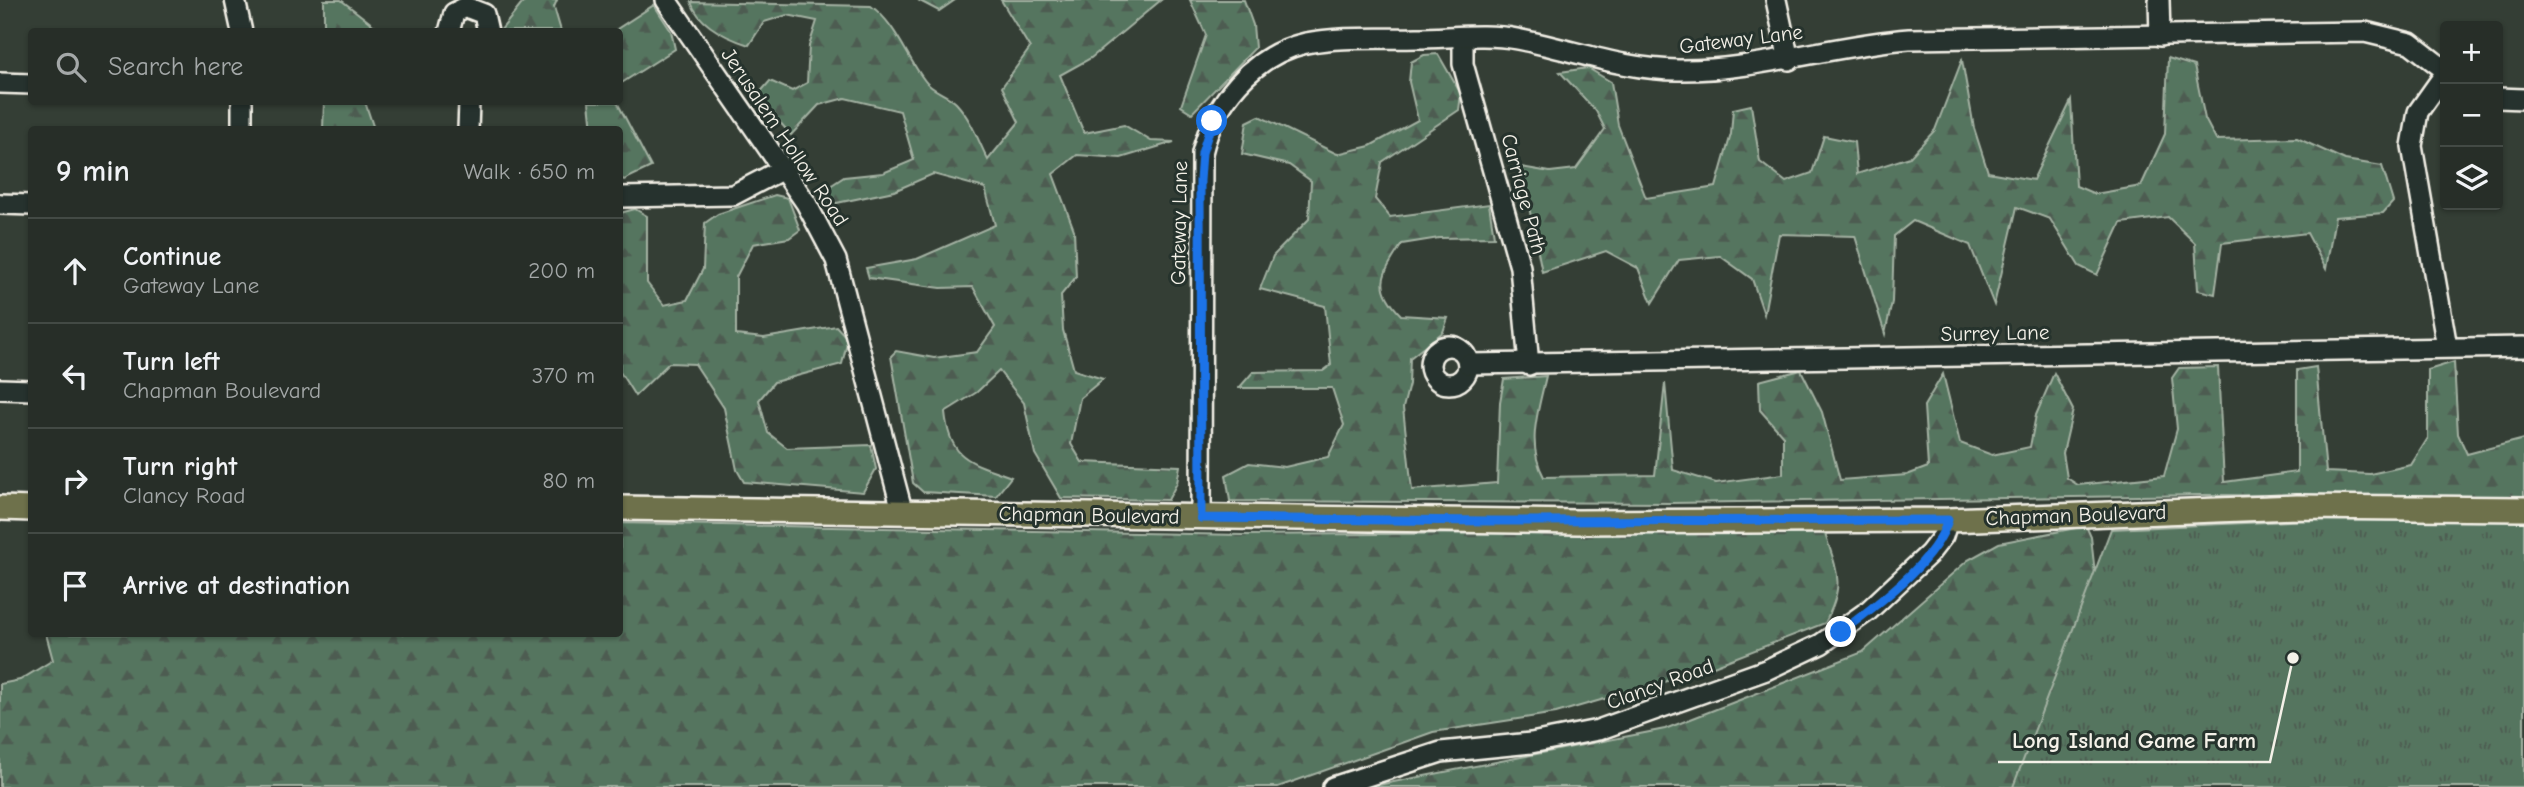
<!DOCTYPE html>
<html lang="en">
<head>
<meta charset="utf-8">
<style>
	:root { --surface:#272e28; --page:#333a34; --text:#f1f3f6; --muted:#a4a8a8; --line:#434a45 }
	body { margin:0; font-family:"Comic Neue",sans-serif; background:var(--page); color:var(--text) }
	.controls { position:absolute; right:21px; top:21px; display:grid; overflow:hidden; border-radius:7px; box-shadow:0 2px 5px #0004 }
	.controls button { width:63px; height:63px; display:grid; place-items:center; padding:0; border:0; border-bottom:2px solid var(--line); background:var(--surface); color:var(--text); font:35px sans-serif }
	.stop { position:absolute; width:21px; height:21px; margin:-16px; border:5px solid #1a73e8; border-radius:50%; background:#fff }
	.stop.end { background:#1a73e8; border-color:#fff; box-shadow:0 2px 7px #0008 }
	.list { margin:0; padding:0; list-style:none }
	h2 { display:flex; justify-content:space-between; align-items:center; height:91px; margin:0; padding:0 28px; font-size:30px }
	h2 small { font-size:23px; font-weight:400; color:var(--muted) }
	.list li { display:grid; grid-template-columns:46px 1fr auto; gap:21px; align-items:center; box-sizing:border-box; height:105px; padding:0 28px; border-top:2px solid var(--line) }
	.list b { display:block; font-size:26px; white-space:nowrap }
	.list p { margin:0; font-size:23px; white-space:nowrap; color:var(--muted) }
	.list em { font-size:23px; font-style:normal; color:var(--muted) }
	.icon { flex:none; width:38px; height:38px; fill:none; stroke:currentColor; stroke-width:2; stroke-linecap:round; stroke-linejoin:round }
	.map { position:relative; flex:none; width:2524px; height:787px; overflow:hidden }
	.search { position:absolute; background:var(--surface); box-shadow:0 2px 5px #0004; left:28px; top:28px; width:595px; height:77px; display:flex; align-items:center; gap:18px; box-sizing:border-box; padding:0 24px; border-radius:7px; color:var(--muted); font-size:26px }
	.panel { position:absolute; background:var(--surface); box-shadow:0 2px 5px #0004; left:28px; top:126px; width:595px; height:511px; border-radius:7px }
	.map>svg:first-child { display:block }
</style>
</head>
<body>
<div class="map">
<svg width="2524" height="787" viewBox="0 0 2524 787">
	<defs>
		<pattern id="forest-firs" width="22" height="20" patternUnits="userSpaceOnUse" patternTransform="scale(1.75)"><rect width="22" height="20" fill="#54745e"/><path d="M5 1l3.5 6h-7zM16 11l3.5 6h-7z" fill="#4e5c51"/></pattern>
		<pattern id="park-tufts" width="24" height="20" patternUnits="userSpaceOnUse" patternTransform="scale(1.75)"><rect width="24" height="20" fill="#54745e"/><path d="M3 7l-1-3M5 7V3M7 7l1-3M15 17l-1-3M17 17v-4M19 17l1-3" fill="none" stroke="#4e5c51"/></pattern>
	</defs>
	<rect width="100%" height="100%" fill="#343e35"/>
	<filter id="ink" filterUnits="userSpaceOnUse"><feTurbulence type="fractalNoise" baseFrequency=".0143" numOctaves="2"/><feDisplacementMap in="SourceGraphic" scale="14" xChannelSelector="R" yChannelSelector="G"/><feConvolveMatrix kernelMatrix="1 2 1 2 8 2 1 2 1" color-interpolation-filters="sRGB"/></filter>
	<g filter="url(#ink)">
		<g fill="url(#forest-firs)" stroke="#a4b2a3" stroke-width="2">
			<polygon points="324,0 341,0 377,28 420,31 324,31"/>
			<polygon points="525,0 557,0 554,7 561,31 500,31"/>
			<polygon points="918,0 955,0 939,11"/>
			<path d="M1001,0H1161L1091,58L1060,75L1084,133L1124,125L1151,141L1174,142L1121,158L1077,155L1053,174L1074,230L1076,277L1061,295L1063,330L1074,370L1103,379L1080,398L1071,444L1082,462L1180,466L1177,483L1168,500L1061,498L1035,454L1024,403L999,371L977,392L945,412C950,461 970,461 1011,477L996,496L923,492L913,483L891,356L896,351L934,358L977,352L995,327L973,287L941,288L869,278L866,268L917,259L995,225L985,188L933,174L894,191L827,205L821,192L844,177L883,173L914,160L900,111L845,98L819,105L791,135L757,96L770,81L792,91L807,83L809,46L817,21L787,15L764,22L749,45C727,38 699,25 691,2L871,6C896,24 906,56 925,81C932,91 947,94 956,103C971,119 978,140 988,160L1019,122L1002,87L1030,48Z"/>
			<polygon points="1190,0 1244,0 1253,25 1255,48 1192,113 1181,106 1206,35"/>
			<polygon points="654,5 671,31 675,49 620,84 620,32 614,31"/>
			<path d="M1438,54L1461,94L1459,110L1382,162L1375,199L1390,217L1489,204L1494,237L1439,238L1402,244C1382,275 1373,286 1401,315L1448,318L1443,332L1410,358L1409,384L1403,408L1412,490L1497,483L1500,402L1504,379L1546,376C1538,412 1526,444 1544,477L1655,475L1665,383L1673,470L1716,483L1783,474V436L1760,410L1759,381L1801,370L1822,412L1840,480L1907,475L1928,467L1924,406L1943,374L1960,443L1992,455L2030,447L2036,415L2054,373L2073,410L2063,453L2067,478L2078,485L2164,476L2177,429L2172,378L2179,368L2218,367L2224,482L2297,472V370L2316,367L2326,472L2370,474L2411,465L2428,438V370L2454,362L2458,434L2467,454L2524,439V497L2203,495L1672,503L1230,501L1226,475L1249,463L1285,467L1328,457L1344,425L1332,388H1239L1253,372L1323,371L1331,365L1325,306L1260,289L1273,256L1309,219L1311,181L1289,165L1242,154L1247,122L1259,116L1337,154L1370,146L1418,120L1409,82L1411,62L1424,55Z"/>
			<polygon points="2168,58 2194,66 2205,119 2216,140 2297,138 2345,160 2382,166 2393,202 2383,213 2335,217 2326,269 2307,233 2222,243 2215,294 2198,290 2195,243 2168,217 2121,223 2097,275 2079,266 2050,219 2017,207 1994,305 1970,245 1913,221 1894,236 1892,302 1885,334 1855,236 1779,234 1764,314 1752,279 1720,256 1679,260 1652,303 1638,268 1606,251 1542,272 1521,167 1550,172 1576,169 1605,129 1596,111 1560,72 1588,68 1611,82 1618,125 1646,198 1716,187 1731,134 1733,109 1751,105 1760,162 1786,182 1812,173 1824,136 1854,142 1857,174 1910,157 1935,130 1962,60 1974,128 1988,172 2033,180 2071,101 2076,186 2095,194 2141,186 2165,134"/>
			<polygon points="324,102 365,102 374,129 323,129"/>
			<polygon points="589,102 617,102 651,167 624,180 620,178 620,130 592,129"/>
			<polygon points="775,195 788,198 800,230 789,238 753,244 736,277 736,335 764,338 836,326 848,339 842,364 774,382 759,400 768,433 787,448 871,445 876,469 863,492 744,482 737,470 724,408 695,364 669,363 635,396 620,372 620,213 635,209 647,216 647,283 664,305 687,300 703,269 705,223 718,214"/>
			<path d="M620,523L1242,535L1804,531L1825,534C1838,573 1845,585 1825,623L1698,672L1556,713L1433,732L1278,787H0V684L20,680L53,660L46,634H620Z"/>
			<polygon points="2086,526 2091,537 2100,620 2193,787 1368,787 1665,729 1863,652 1968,560 1999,543"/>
		</g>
		<polygon fill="url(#park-tufts)" stroke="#a4b2a3" stroke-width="2" points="2311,520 2524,521 2524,787 2013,787 2111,529"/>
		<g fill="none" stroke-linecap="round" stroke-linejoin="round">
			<g stroke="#f4f1e8" stroke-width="24">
				<g id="minor">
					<polyline points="235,0 242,32"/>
					<polyline points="666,0 806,203 836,260 902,510"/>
					<polyline points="1776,0 1789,60"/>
					<polyline points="2159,0 2160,36"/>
					<polyline points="449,32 454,13 466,7 484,14 488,32"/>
					<polyline points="1463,38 1463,64 1520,267 1529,365"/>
					<polyline points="2445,74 2418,112 2412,146 2447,347"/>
					<polyline points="0,83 32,84"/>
					<polyline points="2498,98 2524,99"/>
					<polyline points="242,102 242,130"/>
					<polyline points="468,130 469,102"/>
					<polyline points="620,197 733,195 783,169"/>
					<polyline points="0,204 32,205"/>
					<circle cx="1449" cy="365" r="19"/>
					<polyline points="1468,364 2524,347"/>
					<polyline points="0,389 32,390"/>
					<path d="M1201,518L1202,153C1214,103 1252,55 1306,43C1341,36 1381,39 1417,38C1449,38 1485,33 1517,39C1571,49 1624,70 1678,70C1757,71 1831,45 1909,39L2365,32L2410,43L2445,70"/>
					<polyline points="1333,787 1441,752 1531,743 1598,730 1766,670 1821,644 1868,611 1929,554 1943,536 1948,520"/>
				</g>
			</g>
			<g stroke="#f4f1e8" stroke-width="28">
				<g id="major">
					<polyline points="0,508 32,509"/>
					<polyline points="620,508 1578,522 1948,520 2297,507 2524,509"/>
				</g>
			</g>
			<use href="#minor" stroke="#26332d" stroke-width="19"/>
			<use href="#major" stroke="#6e714b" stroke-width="23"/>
		</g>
	</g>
	<g fill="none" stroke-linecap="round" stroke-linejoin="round" filter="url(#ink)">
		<path stroke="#1a73e8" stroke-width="9" d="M1212,121L1202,153L1200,181L1201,518L1490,521L1948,520C1936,562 1876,605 1841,632"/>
	</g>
	<g text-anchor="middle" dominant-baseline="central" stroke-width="6" stroke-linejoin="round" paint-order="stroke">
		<g font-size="21" fill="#f4f1e8" stroke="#26332d">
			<text transform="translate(1741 39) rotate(-7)">Gateway Lane</text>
			<text transform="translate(785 137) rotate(56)">Jerusalem Hollow Road</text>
			<text transform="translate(1524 194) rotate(75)">Carriage Path</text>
			<text transform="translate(1179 223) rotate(-89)">Gateway Lane</text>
			<text transform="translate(1995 333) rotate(-1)">Surrey Lane</text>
			<text transform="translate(1089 515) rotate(1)">Chapman Boulevard</text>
			<text transform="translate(2076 515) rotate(-2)">Chapman Boulevard</text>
			<text transform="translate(1660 684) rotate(-20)">Clancy Road</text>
		</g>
	</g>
	<path fill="none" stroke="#f4f1e8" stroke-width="2.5" d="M2293 658L2270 762H1998"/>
	<circle fill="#f4f1e8" stroke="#26332d" stroke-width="2.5" cx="2293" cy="658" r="7"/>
	<g font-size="23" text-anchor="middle" font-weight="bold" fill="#f4f1e8" stroke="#26332d" stroke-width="6" stroke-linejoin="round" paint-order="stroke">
		<text x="2134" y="748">Long Island Game Farm</text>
	</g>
</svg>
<div class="controls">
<button>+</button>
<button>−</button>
<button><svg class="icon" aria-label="layers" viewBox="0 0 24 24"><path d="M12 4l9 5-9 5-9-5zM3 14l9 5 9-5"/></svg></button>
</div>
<div class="stop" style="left:1212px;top:121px"></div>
<div class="stop end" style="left:1841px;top:632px"></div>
<div class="search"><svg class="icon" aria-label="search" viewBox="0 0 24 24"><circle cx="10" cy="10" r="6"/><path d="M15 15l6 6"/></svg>Search here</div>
<section class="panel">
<h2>9 min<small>Walk · 650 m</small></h2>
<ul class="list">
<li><svg class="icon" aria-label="ahead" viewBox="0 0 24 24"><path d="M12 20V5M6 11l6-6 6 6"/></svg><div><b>Continue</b><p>Gateway Lane</p></div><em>200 m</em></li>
<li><svg class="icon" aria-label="left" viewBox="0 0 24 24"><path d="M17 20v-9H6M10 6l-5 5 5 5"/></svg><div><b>Turn left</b><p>Chapman Boulevard</p></div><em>370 m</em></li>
<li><svg class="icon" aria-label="right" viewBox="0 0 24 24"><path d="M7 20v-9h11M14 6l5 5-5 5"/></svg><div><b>Turn right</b><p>Clancy Road</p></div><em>80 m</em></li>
<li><svg class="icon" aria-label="arrive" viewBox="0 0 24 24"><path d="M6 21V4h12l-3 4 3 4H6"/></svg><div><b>Arrive at destination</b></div></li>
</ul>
</section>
</div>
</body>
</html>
